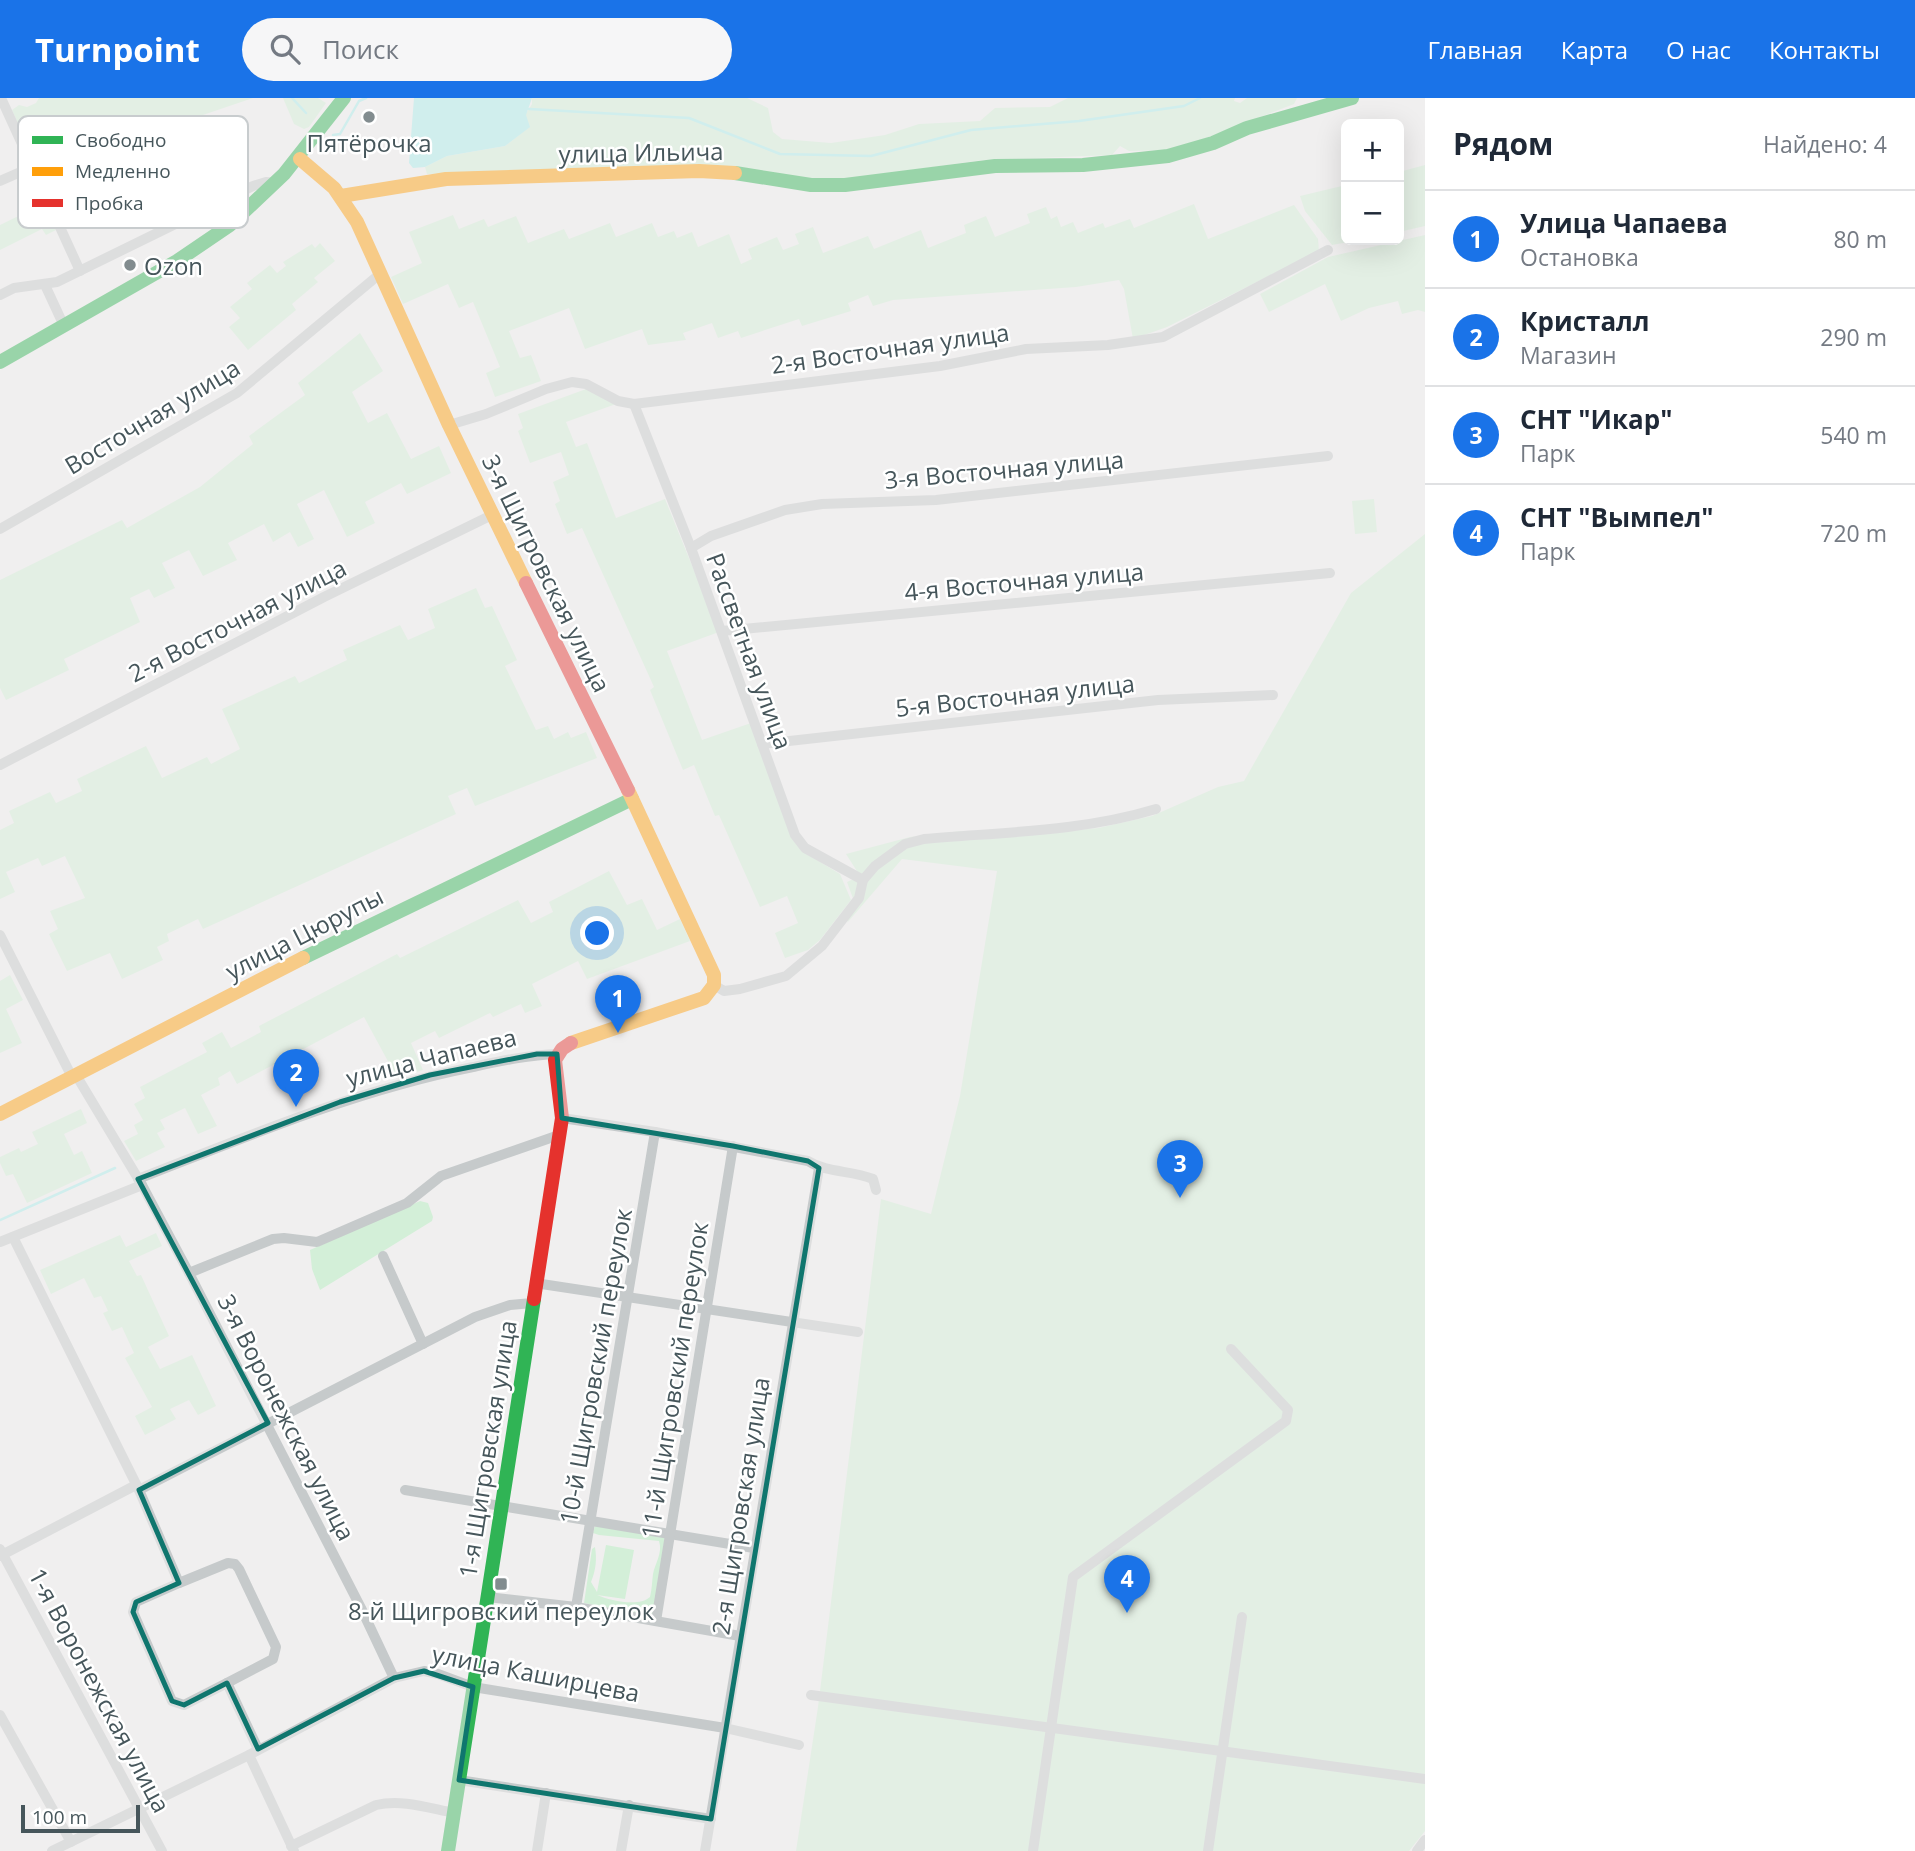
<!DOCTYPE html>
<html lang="ru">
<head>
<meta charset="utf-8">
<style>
	:root { --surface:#fff; --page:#f6f6f7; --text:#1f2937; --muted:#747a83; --line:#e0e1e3; --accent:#1a73e8 }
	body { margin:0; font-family:"Open Sans",sans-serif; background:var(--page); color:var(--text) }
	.controls { position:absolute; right:21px; top:21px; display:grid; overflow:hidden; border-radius:10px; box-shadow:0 7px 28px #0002 }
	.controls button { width:63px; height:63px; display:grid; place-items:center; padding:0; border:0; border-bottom:2px solid var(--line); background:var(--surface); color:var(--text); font:35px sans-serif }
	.scale { position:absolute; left:21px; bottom:18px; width:119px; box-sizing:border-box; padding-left:7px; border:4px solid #46565b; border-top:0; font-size:19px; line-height:24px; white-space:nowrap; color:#46565b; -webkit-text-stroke:5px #fff; paint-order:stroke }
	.you { position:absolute; left:598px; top:836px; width:24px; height:24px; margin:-18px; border:5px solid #fff; border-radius:50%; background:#1a73e8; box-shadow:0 0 0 10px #1a73e833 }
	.badge { display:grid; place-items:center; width:46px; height:46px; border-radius:50%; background:var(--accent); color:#fff; font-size:23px; font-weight:700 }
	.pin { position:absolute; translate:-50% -58px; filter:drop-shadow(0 2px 4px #0008) }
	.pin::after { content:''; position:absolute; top:37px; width:24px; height:21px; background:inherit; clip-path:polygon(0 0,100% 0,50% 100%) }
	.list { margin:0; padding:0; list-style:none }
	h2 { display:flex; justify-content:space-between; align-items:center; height:91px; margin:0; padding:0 28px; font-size:30px }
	h2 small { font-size:23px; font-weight:400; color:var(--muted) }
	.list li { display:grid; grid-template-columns:46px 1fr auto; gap:21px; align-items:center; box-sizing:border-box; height:98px; padding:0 28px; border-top:2px solid var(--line) }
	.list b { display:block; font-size:26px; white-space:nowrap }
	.list p { margin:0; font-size:23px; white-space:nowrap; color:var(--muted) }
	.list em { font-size:23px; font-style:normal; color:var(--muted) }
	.icon { flex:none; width:38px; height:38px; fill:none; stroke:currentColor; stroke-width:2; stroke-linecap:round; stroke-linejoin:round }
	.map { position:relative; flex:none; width:1425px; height:1753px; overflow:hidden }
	header { display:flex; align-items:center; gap:42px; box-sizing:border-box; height:98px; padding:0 35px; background:var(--accent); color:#fff }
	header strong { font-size:33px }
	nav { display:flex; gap:38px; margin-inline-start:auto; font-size:24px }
	.search { width:490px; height:63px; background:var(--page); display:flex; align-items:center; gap:18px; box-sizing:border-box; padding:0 24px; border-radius:38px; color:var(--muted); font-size:26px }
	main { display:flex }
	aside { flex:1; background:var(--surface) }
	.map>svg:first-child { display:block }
</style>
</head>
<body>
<header>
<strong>Turnpoint</strong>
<div class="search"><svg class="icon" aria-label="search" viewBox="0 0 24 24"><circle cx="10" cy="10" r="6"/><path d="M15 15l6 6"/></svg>Поиск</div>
<nav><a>Главная</a><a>Карта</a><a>О нас</a><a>Контакты</a></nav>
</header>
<main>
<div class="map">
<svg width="1425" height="1753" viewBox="0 0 1425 1753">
	<rect width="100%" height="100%" fill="#f0efef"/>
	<g fill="#d3efd8">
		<polygon points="39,0 253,0 200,18 207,33 105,83 100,73 49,98 12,12 19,7 27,9 36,5"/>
		<polygon points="283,0 318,0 326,5 309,29 304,31 294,26"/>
		<polygon points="532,0 747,0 768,10 773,34 782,41 831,45 885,37 919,26 980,23 995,10 1050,9 1068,0 1235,0 1234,3 1240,5 1247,0 1297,0 1294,6 1175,52 1129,53 1120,48 1112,57 983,62 832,83 804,82 741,70 427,76 425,69 447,58 505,48 529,29 525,17 532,6"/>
		<polygon points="1425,67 1425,128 1399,134 1399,74"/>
		<polygon points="1346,87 1346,142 1359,142 1332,147 1305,113 1300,98"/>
		<polygon points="43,106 56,132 46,137 42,131 0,152 0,127"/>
		<polygon points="1194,106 1208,141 1294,107 1318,141 1319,153 1167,229 1133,241 1124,191 1119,182 1076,189 893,202 873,208 868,197 848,205 851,213 802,228 799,221 741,240 738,233 718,240 712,225 683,235 686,242 648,247 642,231 585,251 569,210 509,233 520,260 531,257 541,283 495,299 486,275 500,269 473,204 459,210 448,186 403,206 391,179 422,165 409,134 453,117 459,131 484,121 488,129 516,118 528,145 564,131 569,141 610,125 616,139 652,125 658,139 674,133 677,140 692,134 698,149 729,136 741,166 752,161 748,151 777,139 783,152 799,146 795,136 813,129 823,155 868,138 874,151 921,132 928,150 966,135 964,127 986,118 995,139 1030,125 1027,116 1046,109 1051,121 1057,118 1061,129 1073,124 1078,135 1103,125 1105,130 1130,121 1134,130"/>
		<polygon points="1425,137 1425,214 1418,212 1402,216 1398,203 1369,210 1341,223 1325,186 1269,214 1260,196 1328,159"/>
		<polygon points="320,145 335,163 314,180 318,184 292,206 296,212 248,252 229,229 240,220 230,209 252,191 247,185 270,167 277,175 286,168 283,164 312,146 315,150"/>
		<polygon points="360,235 383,273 352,294 368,325 387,315 411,361 439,348 451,375 407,396 401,385 365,404 375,425 347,439 324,392 297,406 314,441 298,449 290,434 273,444 264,426 228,445 237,462 203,478 189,452 162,465 175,490 154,500 149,491 130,500 140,524 64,561 69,572 6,602 0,590 0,482 122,422 127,430 200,389 253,346 249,338 305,297 298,285"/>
		<polygon points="586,291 616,306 566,324 576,349 587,345 616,420 665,401 719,534 667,553 702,642 751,625 802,753 840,776 851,802 820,842 808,852 785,860 775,835 798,825 787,798 760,809 719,717 715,718 694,667 683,672 650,592 654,589 582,430 567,436 555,406 560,403 553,384 569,377 561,354 530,365 518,333 523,330 518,316"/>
		<polygon points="1374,401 1377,434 1355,436 1352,403"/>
		<polygon points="1425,436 1425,1733 1409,1753 796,1753 818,1609 881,1101 931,1116 960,998 997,773 902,761 847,825 855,806 847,784 860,778 846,756 910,739 961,733 1038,736 1098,730 1152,718 1218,689 1244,683 1351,495"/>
		<polygon points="476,490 485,510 492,508 517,562 505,568 536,632 548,628 554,641 568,634 571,640 586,634 597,660 475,708 467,690 448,698 456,716 203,831 198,821 167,836 169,843 157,849 163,862 122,881 110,855 67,873 49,836 58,831 50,813 85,800 65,758 42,768 38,760 6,774 15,794 0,801 0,732 14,725 9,713 50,694 56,705 82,693 77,681 146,648 162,680 207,659 211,666 240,651 222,611 295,578 299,585 347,562 343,552 400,527 408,542 435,530 428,511"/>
		<polygon points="609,773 627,807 642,801 657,832 680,821 690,843 587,881 578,863 532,886 542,908 525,915 521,906 493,919 490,915 439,940 435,933 411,945 423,972 397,980 364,919 237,986 230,973 218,980 220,987 201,997 217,1028 198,1036 185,1010 160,1022 165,1031 157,1035 165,1049 136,1063 124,1043 138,1036 134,1027 143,1022 134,1006 145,1000 140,989 207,954 202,945 222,934 231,950 261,934 259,928 397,856 400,860 518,802 531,825 553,814 549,804"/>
		<polygon points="10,877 23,902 6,911 22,945 0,955 0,883"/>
		<polygon points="81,1011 87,1025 64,1036 74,1057 82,1053 92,1075 27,1105 13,1076 6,1078 0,1065 0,1059 19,1050 21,1054 38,1046 32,1034"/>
		<polygon points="420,1103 428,1105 433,1119 432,1123 320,1192 312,1171 310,1152"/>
		<polygon points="156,1135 162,1148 129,1163 137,1178 141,1177 169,1238 148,1249 160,1271 192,1257 216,1308 198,1317 189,1302 170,1311 176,1321 145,1337 135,1318 152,1309 125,1260 134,1255 122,1229 112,1233 103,1215 108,1213 101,1198 94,1200 84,1180 51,1196 40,1172 120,1137 126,1149"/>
		<path d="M595,1428L665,1438L655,1513L652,1516L644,1517L584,1505L592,1451L595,1449C597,1461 596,1472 591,1484L597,1494L606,1447L634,1452L625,1501L597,1497C611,1503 639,1509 650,1499C652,1491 652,1483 653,1476C655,1465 663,1455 659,1443L599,1437L593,1435Z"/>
	</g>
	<polygon fill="#a8edec" points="414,0 532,0 526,17 530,29 505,48 447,58 425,69 413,70 409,65"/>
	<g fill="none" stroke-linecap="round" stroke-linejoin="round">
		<g stroke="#a8edec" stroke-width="2.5">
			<polyline points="292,0 306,15"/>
			<polyline points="529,11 689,20 780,56 871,58 971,32 1079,23 1184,8 1200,0"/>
			<polyline points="333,37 340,36 359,3 366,0"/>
			<polyline points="0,1122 115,1070"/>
		</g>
		<g stroke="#c6cacb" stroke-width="10">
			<polyline points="1,0 80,173"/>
			<polyline points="0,83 32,69"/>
			<polyline points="45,187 64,228"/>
			<polyline points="0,197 14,190 57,184 253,88 266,84 276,85"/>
			<polyline points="634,306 691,450 795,737 805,750 863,782"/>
			<polyline points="449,327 486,316 546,291 572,284 586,286 618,303 634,306 940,268 1026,251 1108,247 1163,239 1328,152"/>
			<polyline points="0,431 237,295 381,175"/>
			<polyline points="691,450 711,438 785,412 822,406 936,402 1328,358"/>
			<polyline points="722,533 1330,475"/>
			<polyline points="762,646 1158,602 1273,597"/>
			<polyline points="0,667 324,499 494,416"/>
			<polyline points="0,837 72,979"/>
			<path d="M714,887L724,893L740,891L786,878L822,848L859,800L863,782L875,768L905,746L924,741C1002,734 1080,734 1156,711"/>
			<polyline points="76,977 142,1087 189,1175 361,1510 394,1580"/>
			<path d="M562,1020L655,1034L808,1063C827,1075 851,1072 873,1081L876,1092"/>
			<path d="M138,1081C248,1038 357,992 473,969C501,963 528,957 557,956"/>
			<polyline points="13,1139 139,1392 179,1485 228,1465 235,1466 239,1471 276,1549 273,1561 227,1585"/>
			<polyline points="0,1144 142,1087"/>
			<polyline points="383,1158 423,1246"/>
			<polyline points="189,1175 273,1141 284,1140 317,1144 407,1105 441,1078 559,1037"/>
			<polyline points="535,1185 858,1234"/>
			<polyline points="139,1392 475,1219 510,1207 532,1205"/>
			<polyline points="405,1392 754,1450"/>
			<polyline points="0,1451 162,1753"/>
			<polyline points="0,1458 136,1387"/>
			<polyline points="179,1485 136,1504 133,1514 172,1603 184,1607 227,1585 258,1651"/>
			<polyline points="487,1499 576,1509 740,1538"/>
			<polyline points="576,1509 655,1034"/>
			<polyline points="656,1523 733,1048"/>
			<polyline points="811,1597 1425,1681"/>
			<polyline points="0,1617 71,1744"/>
			<polyline points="249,1657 294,1753"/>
			<polyline points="459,1682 711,1721"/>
			<path d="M291,1748L376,1707C402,1701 428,1710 454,1715"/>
			<polyline points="52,1753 249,1657 394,1580 424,1573 438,1576 473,1589 725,1630 799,1647"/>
			<polyline points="537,1753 546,1695"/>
			<polyline points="621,1753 629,1707"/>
			<polyline points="705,1753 819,1070"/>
			<polyline points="1033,1753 1073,1479 1286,1323 1288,1312 1231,1251"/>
			<polyline points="1208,1753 1242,1519"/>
			<polyline points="1417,1753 1425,1742"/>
		</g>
		<g stroke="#30b455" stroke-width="14">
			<polyline points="735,75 811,87 845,87 995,68 1083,67 1168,58 1213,45 1247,30 1352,0"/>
			<polyline points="0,264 177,163 230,127 284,76 344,0"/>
			<polyline points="303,860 632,701"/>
			<polyline points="448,1753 534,1201"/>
		</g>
		<g stroke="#ff9f0a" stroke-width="14">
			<polyline points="300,61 334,90 357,124 449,327 526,485"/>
			<polyline points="341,98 446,81 699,73 735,75"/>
			<polyline points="571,945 704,900 714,887 714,877 628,692"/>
			<polyline points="0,1016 303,860"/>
		</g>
		<g stroke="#e5322d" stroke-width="14">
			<polyline points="526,485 628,692"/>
			<polyline points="534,1201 562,1020 555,962 562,951 571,945"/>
		</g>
	</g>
	<path d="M0 0H1425V1753H0ZM537,956H557L562,1020L733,1048L808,1063L819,1070L711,1721L459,1682L473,1589L424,1573L394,1580L258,1651L227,1585L184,1607L172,1603L133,1514L136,1504L179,1485L139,1392L268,1325L138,1081L340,1004L430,977Z" fill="#f0efef" fill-opacity=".55" fill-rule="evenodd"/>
	<path fill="none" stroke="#0f766e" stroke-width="5" stroke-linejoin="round" d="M537,956H557L562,1020L733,1048L808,1063L819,1070L711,1721L459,1682L473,1589L424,1573L394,1580L258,1651L227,1585L184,1607L172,1603L133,1514L136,1504L179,1485L139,1392L268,1325L138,1081L340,1004L430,977Z"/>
	<g fill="#828c8f" stroke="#fff" stroke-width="2.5">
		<circle cx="369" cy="19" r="7"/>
		<circle cx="130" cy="167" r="7"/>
		<rect x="494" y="1479" width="14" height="14" rx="3.5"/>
	</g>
	<g text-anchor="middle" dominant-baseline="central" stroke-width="5" stroke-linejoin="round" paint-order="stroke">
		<g font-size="24" fill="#46565b" stroke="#fff">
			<text x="369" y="44">Пятёрочка</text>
			<text x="144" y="167" text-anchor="start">Ozon</text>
			<text x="501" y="1512">8-й Щигровский переулок</text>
		</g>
		<g font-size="24" fill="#46565b" stroke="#fff">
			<text transform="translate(641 54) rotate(-1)">улица Ильича</text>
			<text transform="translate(890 250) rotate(-8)">2-я Восточная улица</text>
			<text transform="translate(152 318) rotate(-31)">Восточная улица</text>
			<text transform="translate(1004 371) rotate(-5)">3-я Восточная улица</text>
			<text transform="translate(547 475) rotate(64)">3-я Щигровская улица</text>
			<text transform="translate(1024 483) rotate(-5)">4-я Восточная улица</text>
			<text transform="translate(237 522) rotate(-27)">2-я Восточная улица</text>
			<text transform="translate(750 553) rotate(70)">Рассветная улица</text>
			<text transform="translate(1015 597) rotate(-6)">5-я Восточная улица</text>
			<text transform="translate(304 835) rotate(-27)">улица Цюрупы</text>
			<text transform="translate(431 959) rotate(-14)">улица Чапаева</text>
			<text transform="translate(595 1268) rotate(-80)">10-й Щигровский переулок</text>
			<text transform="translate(674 1282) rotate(-81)">11-й Щигровский переулок</text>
			<text transform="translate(287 1319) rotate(63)">3-я Воронежская улица</text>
			<text transform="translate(487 1351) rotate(-81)">1-я Щигровская улица</text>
			<text transform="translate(740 1408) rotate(-81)">2-я Щигровская улица</text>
			<text transform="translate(536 1575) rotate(11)">улица Каширцева</text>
			<text transform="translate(100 1592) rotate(62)">1-я Воронежская улица</text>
		</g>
	</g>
	<rect x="18" y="18" width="230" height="112" rx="10" fill="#fff" stroke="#c8ccce" stroke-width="2"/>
	<rect x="32" y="38" width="31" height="8" fill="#30b455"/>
	<rect x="32" y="69" width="31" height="9" fill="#ff9f0a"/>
	<rect x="32" y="101" width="31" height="8" fill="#e5322d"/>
	<g font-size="19" fill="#46565b">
		<text x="75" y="49">Свободно</text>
		<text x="75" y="80">Медленно</text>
		<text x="75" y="112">Пробка</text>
	</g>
</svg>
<div class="controls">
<button>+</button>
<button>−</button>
</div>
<div class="scale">100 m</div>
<div class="you"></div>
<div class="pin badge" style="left:618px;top:935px">1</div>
<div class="pin badge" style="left:296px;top:1009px">2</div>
<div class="pin badge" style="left:1180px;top:1100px">3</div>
<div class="pin badge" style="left:1127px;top:1515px">4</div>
</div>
<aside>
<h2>Рядом<small>Найдено: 4</small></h2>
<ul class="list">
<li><span class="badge">1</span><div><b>Улица Чапаева</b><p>Остановка</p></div><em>80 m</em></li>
<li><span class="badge">2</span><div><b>Кристалл</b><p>Магазин</p></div><em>290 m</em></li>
<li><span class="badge">3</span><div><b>СНТ &quot;Икар&quot;</b><p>Парк</p></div><em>540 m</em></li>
<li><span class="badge">4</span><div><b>СНТ &quot;Вымпел&quot;</b><p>Парк</p></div><em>720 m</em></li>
</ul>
</aside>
</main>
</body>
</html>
